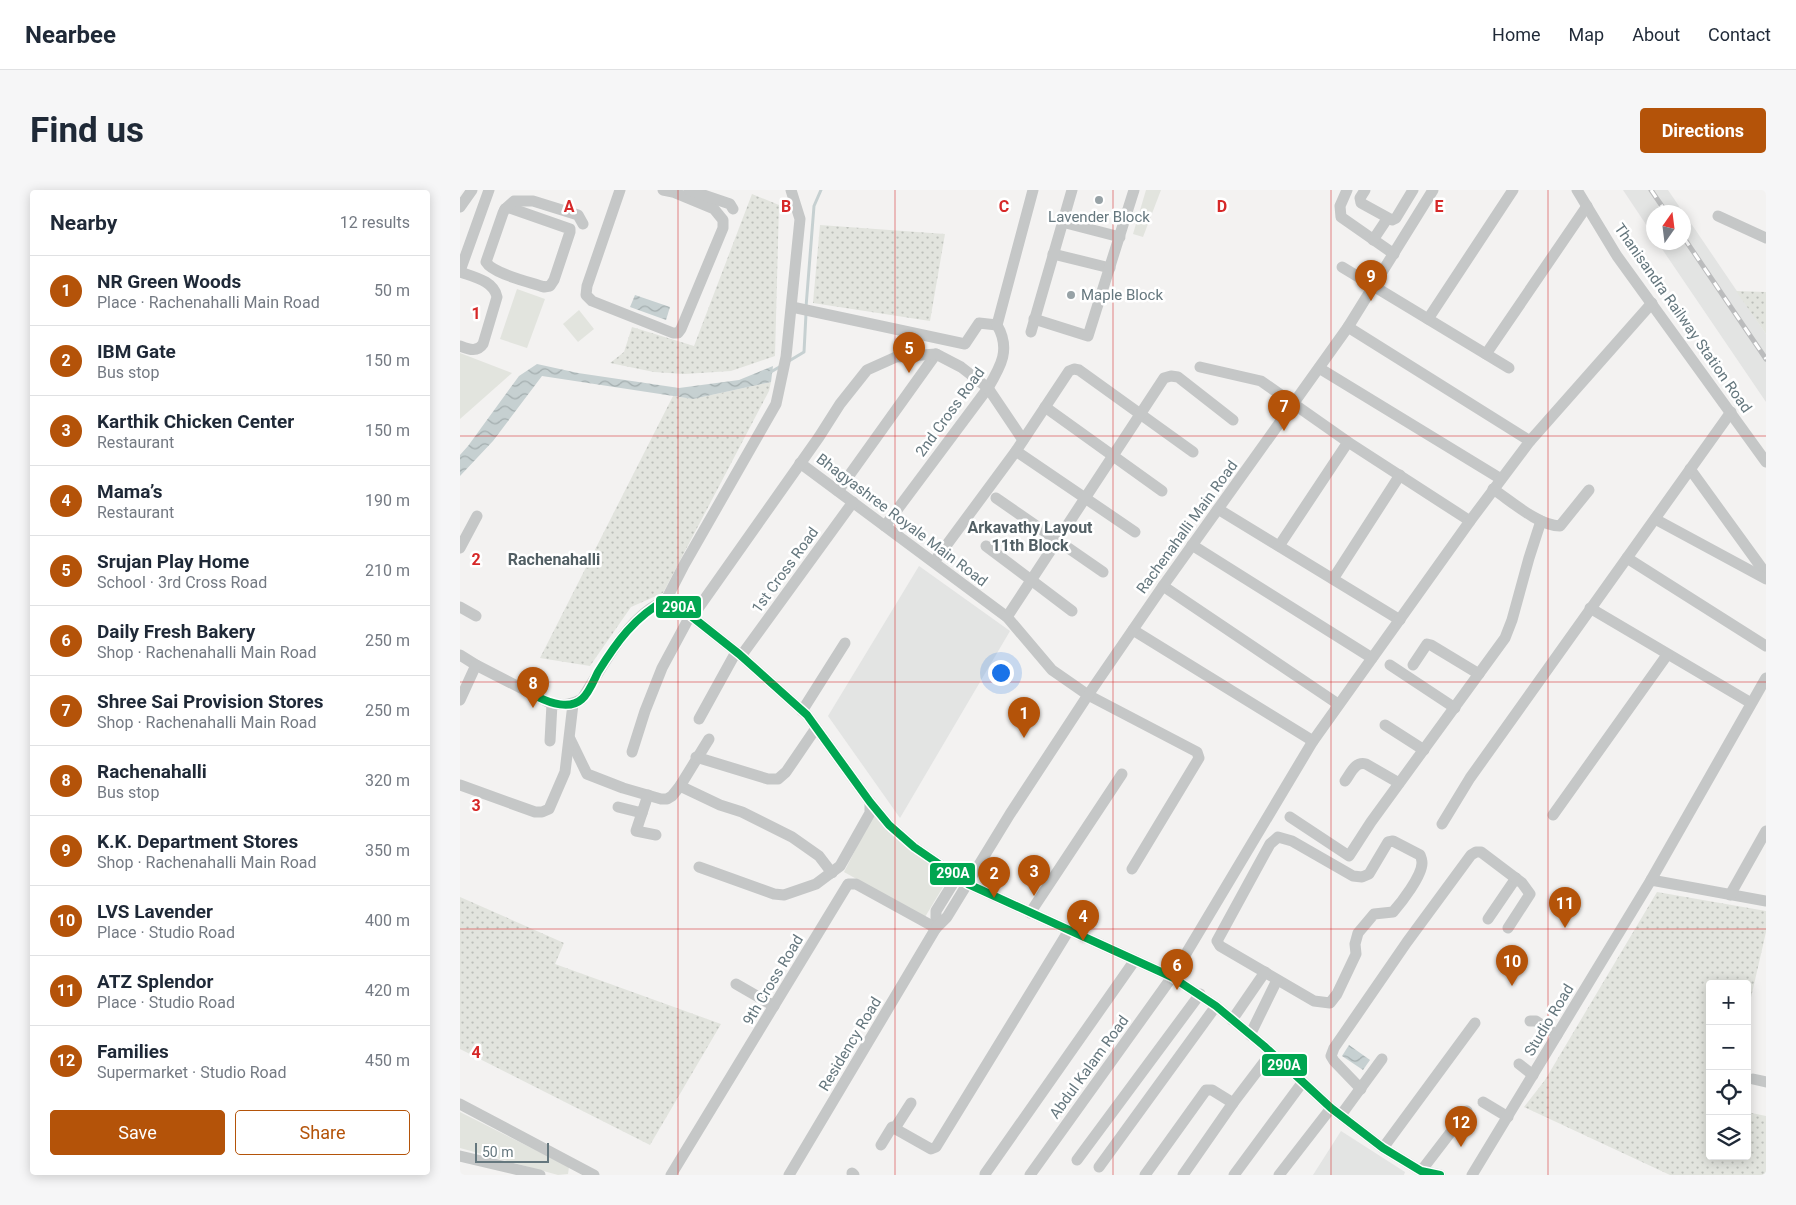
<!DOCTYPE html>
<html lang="en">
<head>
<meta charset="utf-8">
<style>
	:root { --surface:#fff; --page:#f6f6f7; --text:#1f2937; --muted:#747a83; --line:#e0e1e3; --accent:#b45309 }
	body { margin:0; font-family:Roboto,sans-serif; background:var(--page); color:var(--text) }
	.controls { position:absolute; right:15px; bottom:15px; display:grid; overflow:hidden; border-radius:5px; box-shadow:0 2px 12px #0003 }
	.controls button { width:45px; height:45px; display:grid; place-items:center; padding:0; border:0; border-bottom:1px solid var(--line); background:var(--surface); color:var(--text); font:25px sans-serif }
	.compass { position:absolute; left:1186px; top:15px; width:45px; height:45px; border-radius:50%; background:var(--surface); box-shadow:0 2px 12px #0003; rotate:14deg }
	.scale { position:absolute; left:15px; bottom:12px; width:74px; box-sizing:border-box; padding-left:5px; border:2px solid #65777e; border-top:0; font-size:14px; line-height:18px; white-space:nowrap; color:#65777e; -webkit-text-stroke:4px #fff; paint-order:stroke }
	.you { position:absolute; left:540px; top:482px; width:18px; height:18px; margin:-12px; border:4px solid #fff; border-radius:50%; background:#1a73e8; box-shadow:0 0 0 8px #1a73e833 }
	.badge { display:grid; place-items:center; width:32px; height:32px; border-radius:50%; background:var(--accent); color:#fff; font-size:16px; font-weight:700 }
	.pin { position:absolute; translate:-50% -41px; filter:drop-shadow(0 1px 2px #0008) }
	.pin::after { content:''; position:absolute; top:26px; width:18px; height:15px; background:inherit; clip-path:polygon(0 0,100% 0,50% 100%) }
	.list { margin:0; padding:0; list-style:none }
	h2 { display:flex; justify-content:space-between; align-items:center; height:65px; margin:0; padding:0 20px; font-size:21px }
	h2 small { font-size:16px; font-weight:400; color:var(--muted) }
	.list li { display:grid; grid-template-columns:32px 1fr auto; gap:15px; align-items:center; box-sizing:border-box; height:70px; padding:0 20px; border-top:1px solid var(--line) }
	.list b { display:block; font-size:19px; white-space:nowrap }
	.list p { margin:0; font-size:16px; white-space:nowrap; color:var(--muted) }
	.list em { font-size:16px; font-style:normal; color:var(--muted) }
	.actions { display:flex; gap:10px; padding:15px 20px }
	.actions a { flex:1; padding:11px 0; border:1px solid var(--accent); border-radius:5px; text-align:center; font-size:18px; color:var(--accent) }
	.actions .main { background:var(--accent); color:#fff }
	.icon { flex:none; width:28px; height:28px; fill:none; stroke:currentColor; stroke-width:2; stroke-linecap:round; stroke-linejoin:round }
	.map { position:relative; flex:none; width:1306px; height:985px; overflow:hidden; border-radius:5px }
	header { display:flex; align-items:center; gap:30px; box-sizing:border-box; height:70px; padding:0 25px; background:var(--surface); border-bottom:1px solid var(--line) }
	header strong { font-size:24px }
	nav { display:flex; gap:28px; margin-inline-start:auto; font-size:18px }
	.intro { display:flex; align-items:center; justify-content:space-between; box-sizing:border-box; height:120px; padding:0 30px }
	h1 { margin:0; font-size:35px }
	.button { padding:12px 22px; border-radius:5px; background:var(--accent); color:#fff; font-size:18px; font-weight:700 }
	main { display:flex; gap:30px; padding:0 30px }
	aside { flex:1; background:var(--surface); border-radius:5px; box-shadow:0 2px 12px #0003 }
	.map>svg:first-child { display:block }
</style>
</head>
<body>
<header>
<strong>Nearbee</strong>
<nav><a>Home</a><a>Map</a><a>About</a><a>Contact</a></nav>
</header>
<div class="intro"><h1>Find us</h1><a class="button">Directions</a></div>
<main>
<aside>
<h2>Nearby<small>12 results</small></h2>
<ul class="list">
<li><span class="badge">1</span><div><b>NR Green Woods</b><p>Place · Rachenahalli Main Road</p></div><em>50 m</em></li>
<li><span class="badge">2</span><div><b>IBM Gate</b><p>Bus stop</p></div><em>150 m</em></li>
<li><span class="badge">3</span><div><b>Karthik Chicken Center</b><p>Restaurant</p></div><em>150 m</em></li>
<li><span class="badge">4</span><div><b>Mama’s</b><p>Restaurant</p></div><em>190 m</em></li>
<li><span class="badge">5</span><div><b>Srujan Play Home</b><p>School · 3rd Cross Road</p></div><em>210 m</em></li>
<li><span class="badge">6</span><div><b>Daily Fresh Bakery</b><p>Shop · Rachenahalli Main Road</p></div><em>250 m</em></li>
<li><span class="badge">7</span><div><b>Shree Sai Provision Stores</b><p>Shop · Rachenahalli Main Road</p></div><em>250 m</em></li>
<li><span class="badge">8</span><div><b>Rachenahalli</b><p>Bus stop</p></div><em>320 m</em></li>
<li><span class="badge">9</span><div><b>K.K. Department Stores</b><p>Shop · Rachenahalli Main Road</p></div><em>350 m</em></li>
<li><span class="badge">10</span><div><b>LVS Lavender</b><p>Place · Studio Road</p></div><em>400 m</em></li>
<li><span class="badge">11</span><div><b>ATZ Splendor</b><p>Place · Studio Road</p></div><em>420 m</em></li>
<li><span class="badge">12</span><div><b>Families</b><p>Supermarket · Studio Road</p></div><em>450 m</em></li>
</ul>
<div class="actions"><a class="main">Save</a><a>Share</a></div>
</aside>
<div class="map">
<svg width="1306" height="985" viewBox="0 0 1306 985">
	<defs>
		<pattern id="grass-dots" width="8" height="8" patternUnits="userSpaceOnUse" patternTransform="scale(1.25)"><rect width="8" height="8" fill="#e2e4de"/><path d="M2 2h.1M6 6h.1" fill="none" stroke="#bbbeb9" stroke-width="1.8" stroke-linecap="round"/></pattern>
		<pattern id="water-waves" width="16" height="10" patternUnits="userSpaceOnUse" patternTransform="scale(1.25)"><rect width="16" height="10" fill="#c6d0d1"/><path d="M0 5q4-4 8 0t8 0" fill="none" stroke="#a4aeaf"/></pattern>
	</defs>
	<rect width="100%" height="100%" fill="#f3f2f1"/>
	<g fill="#e3e4e3">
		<polygon points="1163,0 1208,0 1223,22 1194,22 1193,45"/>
		<polygon points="1224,23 1306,144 1306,212 1198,53 1224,52"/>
		<polygon points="459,376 550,441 440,628 368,526"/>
		<polygon points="881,941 945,982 944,985 853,985"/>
	</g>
	<g fill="url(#grass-dots)">
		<polygon points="292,4 319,15 315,166 271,181 224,184 194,182 150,173 164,162 172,137 234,156"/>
		<polygon points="360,35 485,44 470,131 353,113"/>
		<polygon points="1276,101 1306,102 1306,144"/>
		<polygon points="311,192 309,201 203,403 171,417 130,476 80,468 213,206 233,209"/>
		<polygon points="1197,702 1306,721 1306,742 1287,825 1287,794 1250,794 1250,966 1287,966 1287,922 1306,926 1306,985 1210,985 1064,917 1085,890"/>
		<polygon points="0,707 104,753 95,774 261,834 190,955 0,859"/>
	</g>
	<g fill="#e2e4de">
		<polygon points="686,0 701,0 683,47 673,44"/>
		<polygon points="57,99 85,109 67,158 40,149"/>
		<polygon points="119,120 134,139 118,152 103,134"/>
		<polygon points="0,163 52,183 0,229"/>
		<polygon points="413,625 489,687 465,727 384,682"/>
		<polygon points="0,922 109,977 108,984 98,985 0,958"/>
	</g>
	<g fill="url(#water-waves)">
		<polygon points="175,105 210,117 206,130 170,117"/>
		<polygon points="77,174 118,183 219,198 279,190 313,176 311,192 233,209 82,186 33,251 0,286 0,265 8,256 59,186"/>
		<polygon points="889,855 910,870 903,880 882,866"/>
	</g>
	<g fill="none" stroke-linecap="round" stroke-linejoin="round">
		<g stroke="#c6d0d1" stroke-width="3">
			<polyline points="346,117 354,16 361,0"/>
			<polyline points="329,171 344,162 346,124"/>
			<polyline points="309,183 321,176"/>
		</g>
		<g stroke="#c5c7c7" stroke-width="11">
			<polyline points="160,0 127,96 126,105 132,111 213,143 218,143 221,139 263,38 263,30 254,19 213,2 203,0"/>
			<polyline points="229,0 270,14 273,19"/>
			<polyline points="887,0 880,16 881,27 934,64"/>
			<polyline points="905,0 900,8 901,13 932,30 936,28 953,0"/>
			<polyline points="1117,0 1157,66 1306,272"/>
			<polyline points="0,17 12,0"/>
			<path d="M50,18L110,39V42L94,90L90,96L84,97C70,92 33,84 26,72L43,23L45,19Z"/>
			<polyline points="45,19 54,11 73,11 118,25 123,34"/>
			<polyline points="1258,26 1306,48"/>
			<polyline points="602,32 660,47"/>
			<polyline points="913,50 927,29"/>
			<polyline points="593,64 650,78"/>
			<polyline points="882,77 1049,178"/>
			<polyline points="0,81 29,0"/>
			<path d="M0,82C14,87 34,91 37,107L23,154C17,163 8,159 0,156"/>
			<polyline points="332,117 505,154 519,133 537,135"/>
			<polyline points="574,129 628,146 674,0"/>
			<polyline points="968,129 1053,0"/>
			<polyline points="888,137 1070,251"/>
			<polyline points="571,142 612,0"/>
			<polyline points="1026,164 1127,16"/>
			<polyline points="740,177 801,191 888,252 1010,331"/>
			<polyline points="859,178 1041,289"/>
			<polyline points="585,217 702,301"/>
			<polyline points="556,261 675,342"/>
			<polyline points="340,273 547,427 592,480 628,505 737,562 739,568 736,573 672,679"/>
			<polyline points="1230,279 1306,384"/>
			<path d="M1033,299C1051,311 1079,336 1100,336L1129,300"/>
			<polyline points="378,301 476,164"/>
			<polyline points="536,308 643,382"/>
			<polyline points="758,319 940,430"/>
			<polyline points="1195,329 1306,389"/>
			<path d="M425,336L528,198C541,176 551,159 537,135L573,0"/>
			<polyline points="732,355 912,468"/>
			<polyline points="526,356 612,421"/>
			<polyline points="819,356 888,252"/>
			<polyline points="0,358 17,326"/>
			<polyline points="1167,368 1306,456"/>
			<polyline points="474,372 556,261 609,181 614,179 619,180 733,262"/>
			<polyline points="873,389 940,285"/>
			<polyline points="703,396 878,514"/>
			<polyline points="206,410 224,375 316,214 326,167 340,29 331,0"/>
			<polyline points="0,417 16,426"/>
			<polyline points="1130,418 1291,513"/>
			<polyline points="232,427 359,247 380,214 407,180 436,167 476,164 501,177 528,198 563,250"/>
			<polyline points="547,427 704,188 711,186 718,187 773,230"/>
			<polyline points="673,440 853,551"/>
			<path d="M0,465L16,475L92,514C104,515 112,515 122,509C144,475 168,425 206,410L221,418L279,464L347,525L410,612L429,635L454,657L508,694L712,787L756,816L804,856L871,918L923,958L961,981L980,985"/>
			<polyline points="281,466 393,312"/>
			<polyline points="930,475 995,518"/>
			<polyline points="953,475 967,454 971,455 1019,484"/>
			<polyline points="0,510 16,475"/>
			<polyline points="342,521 385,453"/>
			<polyline points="239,529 276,462"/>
			<polyline points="925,535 964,560"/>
			<polyline points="110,549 127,584 163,598 201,609 207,609 212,606 220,596 249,549"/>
			<polyline points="90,551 92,514"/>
			<polyline points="172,562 185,521 202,478 230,426"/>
			<polyline points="236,567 308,589 318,589 326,582 356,538"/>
			<path d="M885,591C891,583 895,571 906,574L939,593"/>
			<polyline points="0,595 75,622 82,622 89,619 105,582 113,514"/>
			<polyline points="220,596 260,615 282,622 332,647 359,666 372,683"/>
			<polyline points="158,617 182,623 188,605"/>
			<polyline points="182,623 176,641 196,645"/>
			<polyline points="1093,625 1207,465"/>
			<polyline points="830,627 889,666 911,632 1045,448 1052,430 1069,368 1081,331"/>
			<polyline points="982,634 1010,588 1271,222"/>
			<path d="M818,647L832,651L893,686L902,687L909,684L928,652L933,651L960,665C961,666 962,671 962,673C962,686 941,713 933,722L914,724L898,743L895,754L896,764L877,804L870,813L854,811L760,756L757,751L810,654Z"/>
			<polyline points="239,677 314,704 324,705 356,694 380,676 410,623 410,612"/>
			<polyline points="1191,690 1306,711"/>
			<polyline points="1270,705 1306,641"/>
			<polyline points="570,723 662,584"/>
			<polyline points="1028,729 1056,688"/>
			<polyline points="476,738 476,721 497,687"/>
			<polyline points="276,794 314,816"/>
			<polyline points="772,830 805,782"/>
			<polyline points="1070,831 1076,831 1097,845"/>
			<polyline points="790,845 817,790"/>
			<polyline points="1059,874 1073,885"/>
			<polyline points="1293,889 1306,892"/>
			<polyline points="901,899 874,871 871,866 874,858 947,752 1011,665 1016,662 1021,662 1062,693 1070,704 1048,738"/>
			<polyline points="1023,912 1048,927"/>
			<polyline points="0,914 134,985"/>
			<polyline points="881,925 922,869"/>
			<polyline points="435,938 451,913"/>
			<polyline points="421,955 432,937 471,959 476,957 609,740"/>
			<polyline points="923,958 1015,833"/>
			<polyline points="0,966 80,985"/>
			<polyline points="617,970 740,804"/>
			<polyline points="639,977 756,816"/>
			<polyline points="961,981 1007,921"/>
			<polyline points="392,983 394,985"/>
			<polyline points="525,984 675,770"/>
			<polyline points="211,985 388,694 396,694 476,738"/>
			<polyline points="329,985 476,738 487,727 550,624 628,505 703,396 888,137 973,0"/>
			<polyline points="570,985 712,787 853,551 1010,331 1070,251 1192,113"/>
			<polyline points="685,985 746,900 752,900 773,913"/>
			<polyline points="723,985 773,913 811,863"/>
			<polyline points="774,985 842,893"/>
			<polyline points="819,985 871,918"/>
			<polyline points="1012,985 1191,690 1306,488"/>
		</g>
		<g stroke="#bbbcbd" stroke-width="5">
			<g id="rail">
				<polyline points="1191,0 1206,22"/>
				<polyline points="1224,48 1306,169"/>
			</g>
		</g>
		<use href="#rail" stroke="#fff" stroke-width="3" stroke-dasharray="9" stroke-linecap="butt"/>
		<g stroke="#fff" stroke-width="11">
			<path id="bus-1" d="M78,507C90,513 110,520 122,509C129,503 134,490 138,482C156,453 175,426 206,410L221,418L279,464L347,525L410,612L429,635L454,657L508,694L712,787L756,816L804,856L871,918L923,958L961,981L980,985"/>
		</g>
		<use href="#bus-1" stroke="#00a651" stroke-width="8"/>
	</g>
	<path fill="none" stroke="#d62828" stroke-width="1" stroke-opacity="0.55" d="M218,0V985M435,0V985M653,0V985M871,0V985M1088,0V985M0,246H1306M0,492H1306M0,739H1306"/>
	<g fill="#97a2a6" stroke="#fff" stroke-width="2">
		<circle cx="639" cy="10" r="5"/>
		<circle cx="611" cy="105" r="5"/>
	</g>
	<g text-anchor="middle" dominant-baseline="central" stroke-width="5" stroke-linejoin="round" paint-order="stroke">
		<g font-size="15" fill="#65777e" stroke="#fff">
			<text x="639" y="27">Lavender Block</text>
			<text x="621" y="105" text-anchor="start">Maple Block</text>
		</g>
		<g font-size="15" fill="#65777e" stroke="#fff">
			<text transform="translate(1223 128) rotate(55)">Thanisandra Railway Station Road</text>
			<text transform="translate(490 222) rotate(-54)">2nd Cross Road</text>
			<text transform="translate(442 330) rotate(37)">Bhagyashree Royale Main Road</text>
			<text transform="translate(727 337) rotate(-54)">Rachenahalli Main Road</text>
			<text transform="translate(325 380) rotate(-54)">1st Cross Road</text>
			<text transform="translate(313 790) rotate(-59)">9th Cross Road</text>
			<text transform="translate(1089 830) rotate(-59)">Studio Road</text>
			<text transform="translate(390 854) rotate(-59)">Residency Road</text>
			<text transform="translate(629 877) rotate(-54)">Abdul Kalam Road</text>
		</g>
		<g font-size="16" font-weight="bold" fill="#525f64" stroke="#fff">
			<text x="570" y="337">Arkavathy Layout<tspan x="570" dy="18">11th Block</tspan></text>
			<text x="94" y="369">Rachenahalli</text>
		</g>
	</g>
	<g font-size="16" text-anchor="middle" font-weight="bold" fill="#d62828" stroke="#fff" stroke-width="5" stroke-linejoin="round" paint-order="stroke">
		<text x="109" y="22">A</text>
		<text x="326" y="22">B</text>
		<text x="544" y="22">C</text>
		<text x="762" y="22">D</text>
		<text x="979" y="22">E</text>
		<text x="16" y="129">1</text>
		<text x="16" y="375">2</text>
		<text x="16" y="621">3</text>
		<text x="16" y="868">4</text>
	</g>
	<g stroke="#fff" stroke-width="2">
		<rect x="195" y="405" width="47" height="24" rx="5" fill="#00a651"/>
		<rect x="469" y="672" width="47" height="24" rx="5" fill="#00a651"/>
		<rect x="801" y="863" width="47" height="24" rx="5" fill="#00a651"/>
	</g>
	<g font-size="14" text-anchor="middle" font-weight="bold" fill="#fff">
		<text x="219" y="422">290A</text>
		<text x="493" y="688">290A</text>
		<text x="824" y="880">290A</text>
	</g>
</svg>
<div class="controls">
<button>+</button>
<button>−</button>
<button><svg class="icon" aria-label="locate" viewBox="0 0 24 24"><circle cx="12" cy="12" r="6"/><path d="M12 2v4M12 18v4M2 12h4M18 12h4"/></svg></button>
<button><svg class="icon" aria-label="layers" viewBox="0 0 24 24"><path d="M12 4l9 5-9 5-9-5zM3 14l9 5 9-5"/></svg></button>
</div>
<svg class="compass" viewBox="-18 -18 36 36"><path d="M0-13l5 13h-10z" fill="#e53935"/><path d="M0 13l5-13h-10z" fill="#747a83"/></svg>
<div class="scale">50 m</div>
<div class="you"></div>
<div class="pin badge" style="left:564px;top:548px">1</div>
<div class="pin badge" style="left:534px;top:708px">2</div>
<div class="pin badge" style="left:574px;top:706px">3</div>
<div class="pin badge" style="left:623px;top:751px">4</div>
<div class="pin badge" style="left:449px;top:183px">5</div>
<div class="pin badge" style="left:717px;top:800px">6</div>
<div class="pin badge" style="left:824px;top:241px">7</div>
<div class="pin badge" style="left:73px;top:518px">8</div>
<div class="pin badge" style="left:911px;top:111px">9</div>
<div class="pin badge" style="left:1052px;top:796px">10</div>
<div class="pin badge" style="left:1105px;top:738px">11</div>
<div class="pin badge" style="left:1001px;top:957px">12</div>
</div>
</main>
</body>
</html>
